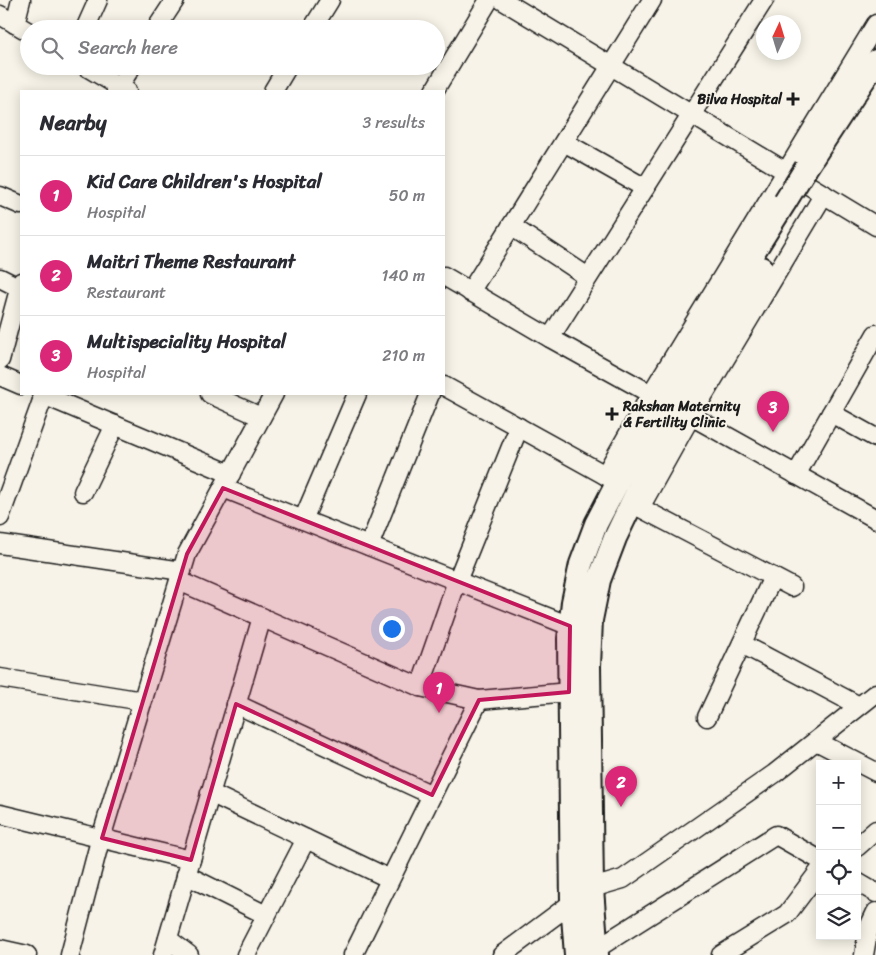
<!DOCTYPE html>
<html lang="en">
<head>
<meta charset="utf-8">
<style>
	:root { --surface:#fff; --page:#f2f2f3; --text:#2b2b33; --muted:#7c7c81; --line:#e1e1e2; --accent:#db2777 }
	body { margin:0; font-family:Sriracha,sans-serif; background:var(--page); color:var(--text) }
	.controls { position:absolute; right:15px; bottom:15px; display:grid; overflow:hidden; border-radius:0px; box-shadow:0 2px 12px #0003 }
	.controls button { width:45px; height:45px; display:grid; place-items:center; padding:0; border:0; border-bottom:1px solid var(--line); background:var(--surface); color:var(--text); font:25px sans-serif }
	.compass { position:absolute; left:756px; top:15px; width:45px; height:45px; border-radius:50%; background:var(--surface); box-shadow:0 2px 12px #0003; rotate:4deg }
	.you { position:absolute; left:391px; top:628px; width:18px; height:18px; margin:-12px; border:4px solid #fff; border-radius:50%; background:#1a73e8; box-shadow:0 0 0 8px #1a73e833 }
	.badge { display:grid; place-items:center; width:32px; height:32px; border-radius:50%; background:var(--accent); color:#fff; font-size:16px; font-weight:700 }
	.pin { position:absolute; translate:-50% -41px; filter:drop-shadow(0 1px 2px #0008) }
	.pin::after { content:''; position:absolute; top:26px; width:18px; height:15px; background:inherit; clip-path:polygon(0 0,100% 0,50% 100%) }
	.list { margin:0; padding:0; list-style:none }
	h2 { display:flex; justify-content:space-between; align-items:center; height:65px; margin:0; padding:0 20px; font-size:21px }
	h2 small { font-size:16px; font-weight:400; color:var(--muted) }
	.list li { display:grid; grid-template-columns:32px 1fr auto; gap:15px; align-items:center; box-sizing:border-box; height:80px; padding:0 20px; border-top:1px solid var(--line) }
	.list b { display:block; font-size:19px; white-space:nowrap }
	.list p { margin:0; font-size:16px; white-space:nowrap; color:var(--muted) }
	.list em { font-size:16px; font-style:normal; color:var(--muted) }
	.icon { flex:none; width:28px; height:28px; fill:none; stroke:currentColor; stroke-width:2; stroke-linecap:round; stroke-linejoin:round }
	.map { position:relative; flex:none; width:876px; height:955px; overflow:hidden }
	.search { position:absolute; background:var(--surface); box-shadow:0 2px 12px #0003; left:20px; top:20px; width:425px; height:55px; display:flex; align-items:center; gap:12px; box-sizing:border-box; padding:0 18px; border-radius:28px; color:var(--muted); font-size:19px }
	.panel { position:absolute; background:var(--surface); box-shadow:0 2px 12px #0003; left:20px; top:90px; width:425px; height:305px; border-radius:0px }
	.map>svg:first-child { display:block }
</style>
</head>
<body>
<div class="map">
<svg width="876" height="955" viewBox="0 0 876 955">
	<rect width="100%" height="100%" fill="#f7f3e8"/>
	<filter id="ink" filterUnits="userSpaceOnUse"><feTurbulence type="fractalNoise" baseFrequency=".02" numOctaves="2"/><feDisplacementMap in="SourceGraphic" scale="10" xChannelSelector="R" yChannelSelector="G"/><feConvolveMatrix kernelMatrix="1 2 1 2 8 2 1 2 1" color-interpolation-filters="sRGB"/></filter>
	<g filter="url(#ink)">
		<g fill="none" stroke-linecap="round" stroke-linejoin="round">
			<g stroke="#1c1c1c" stroke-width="21">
				<g id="minor">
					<polyline points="502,0 876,226"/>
					<polyline points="0,15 29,32"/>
					<polyline points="15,24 21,0"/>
					<polyline points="85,29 98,0"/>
					<polyline points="156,29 175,0"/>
					<polyline points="312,29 330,0"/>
					<polyline points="85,66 127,91"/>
					<polyline points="116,91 132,66"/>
					<polyline points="273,91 288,66"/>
					<polyline points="434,91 489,0"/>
					<polyline points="564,142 645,188"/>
					<polyline points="0,196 21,205"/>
					<polyline points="511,226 588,277"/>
					<polyline points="444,276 550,338 651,394"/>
					<polyline points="0,278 20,288"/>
					<polyline points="470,292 652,0"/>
					<polyline points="550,338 764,0"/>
					<polyline points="0,360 21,282"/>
					<polyline points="0,376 21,385"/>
					<polyline points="444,386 614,480"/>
					<polyline points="41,394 231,474"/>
					<polyline points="210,394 261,417"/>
					<polyline points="831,413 876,438"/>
					<polyline points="691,416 876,519"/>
					<polyline points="519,427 457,581 420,687 479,700 569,692"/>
					<polyline points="605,475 651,394 876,24"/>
					<polyline points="796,475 876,334"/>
					<polyline points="223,488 570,626"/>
					<polyline points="83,492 115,425"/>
					<polyline points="631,503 792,587"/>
					<polyline points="642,504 691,416 824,194"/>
					<polyline points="0,517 44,395"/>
					<polyline points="303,520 357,394"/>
					<polyline points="0,544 182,571"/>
					<polyline points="369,546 430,394"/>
					<polyline points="179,581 420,687"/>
					<polyline points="742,644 859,706"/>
					<polyline points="0,678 143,701"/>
					<polyline points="236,704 432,795"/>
					<polyline points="707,717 773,577"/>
					<polyline points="816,741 876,772"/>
					<polyline points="210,793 390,879"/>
					<polyline points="0,814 191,860"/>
					<polyline points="857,847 876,830"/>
					<polyline points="186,875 266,915"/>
					<polyline points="857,882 876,893"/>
					<polyline points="168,939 189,955"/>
					<polyline points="0,949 27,955"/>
					<polyline points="596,949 776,835 820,860"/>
					<polyline points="70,955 98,848 187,554 274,394"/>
					<polyline points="163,955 262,617"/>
					<polyline points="246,955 306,839"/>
					<polyline points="353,955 479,700"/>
					<polyline points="502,955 592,888 623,879 774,774 876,693"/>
					<polyline points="721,955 787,914 820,870"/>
					<polyline points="864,955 869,927 876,912"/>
				</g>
			</g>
			<g stroke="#1c1c1c" stroke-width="26">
				<g id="major">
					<polyline points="806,168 876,61"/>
					<polyline points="576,955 572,903 569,639 573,602 581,564 596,524 661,399 785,202"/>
					<polyline points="597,955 592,888 589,666 591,620 599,580 615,538 671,421 761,268"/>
				</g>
			</g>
			<use href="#minor" stroke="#f7f3e8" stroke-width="18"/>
			<use href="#major" stroke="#f7f3e8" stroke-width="22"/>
			<g stroke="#1c1c1c" stroke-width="26" stroke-linecap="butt">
				<polyline id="major-bridge" points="785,202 806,168"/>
			</g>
			<use href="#major-bridge" stroke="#f7f3e8" stroke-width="22"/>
		</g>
	</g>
	<path fill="#c2185b" fill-opacity="0.2" stroke="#c2185b" stroke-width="4" stroke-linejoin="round" d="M223,488L570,626L569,692L479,700L432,795L236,704L191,860L102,838L187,554Z"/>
	<g fill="#1c1c1c" stroke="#f7f3e8" stroke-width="2">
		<path d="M790.5 91.5h5v5h5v5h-5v5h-5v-5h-5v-5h5z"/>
		<path d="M609.5 406.5h5v5h5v5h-5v5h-5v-5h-5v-5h5z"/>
	</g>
	<g text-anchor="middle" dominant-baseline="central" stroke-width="4" stroke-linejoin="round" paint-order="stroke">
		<g font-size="14" font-weight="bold" fill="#1c1c1c" stroke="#f7f3e8" text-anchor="end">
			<text x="782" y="99">Bilva Hospital</text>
			<text x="623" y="406" text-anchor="start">Rakshan Maternity<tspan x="623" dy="16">&amp; Fertility Clinic</tspan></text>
		</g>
	</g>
</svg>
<div class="controls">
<button>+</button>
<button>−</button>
<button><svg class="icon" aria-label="locate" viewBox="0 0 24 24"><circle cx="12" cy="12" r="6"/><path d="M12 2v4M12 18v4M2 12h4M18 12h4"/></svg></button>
<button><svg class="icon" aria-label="layers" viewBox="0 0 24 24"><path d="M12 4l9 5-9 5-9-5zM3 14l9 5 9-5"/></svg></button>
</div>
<svg class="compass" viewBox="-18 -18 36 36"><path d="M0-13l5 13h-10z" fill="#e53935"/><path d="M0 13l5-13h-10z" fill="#7c7c81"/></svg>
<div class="you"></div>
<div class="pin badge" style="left:439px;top:713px">1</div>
<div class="pin badge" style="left:621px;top:807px">2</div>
<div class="pin badge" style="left:773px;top:432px">3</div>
<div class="search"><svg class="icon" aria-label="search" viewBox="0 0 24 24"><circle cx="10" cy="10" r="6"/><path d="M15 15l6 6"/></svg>Search here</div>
<section class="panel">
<h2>Nearby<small>3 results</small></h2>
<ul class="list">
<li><span class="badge">1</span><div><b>Kid Care Children's Hospital</b><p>Hospital</p></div><em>50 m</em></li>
<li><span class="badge">2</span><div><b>Maitri Theme Restaurant</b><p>Restaurant</p></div><em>140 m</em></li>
<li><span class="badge">3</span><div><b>Multispeciality Hospital</b><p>Hospital</p></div><em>210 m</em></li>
</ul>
</section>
</div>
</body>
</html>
